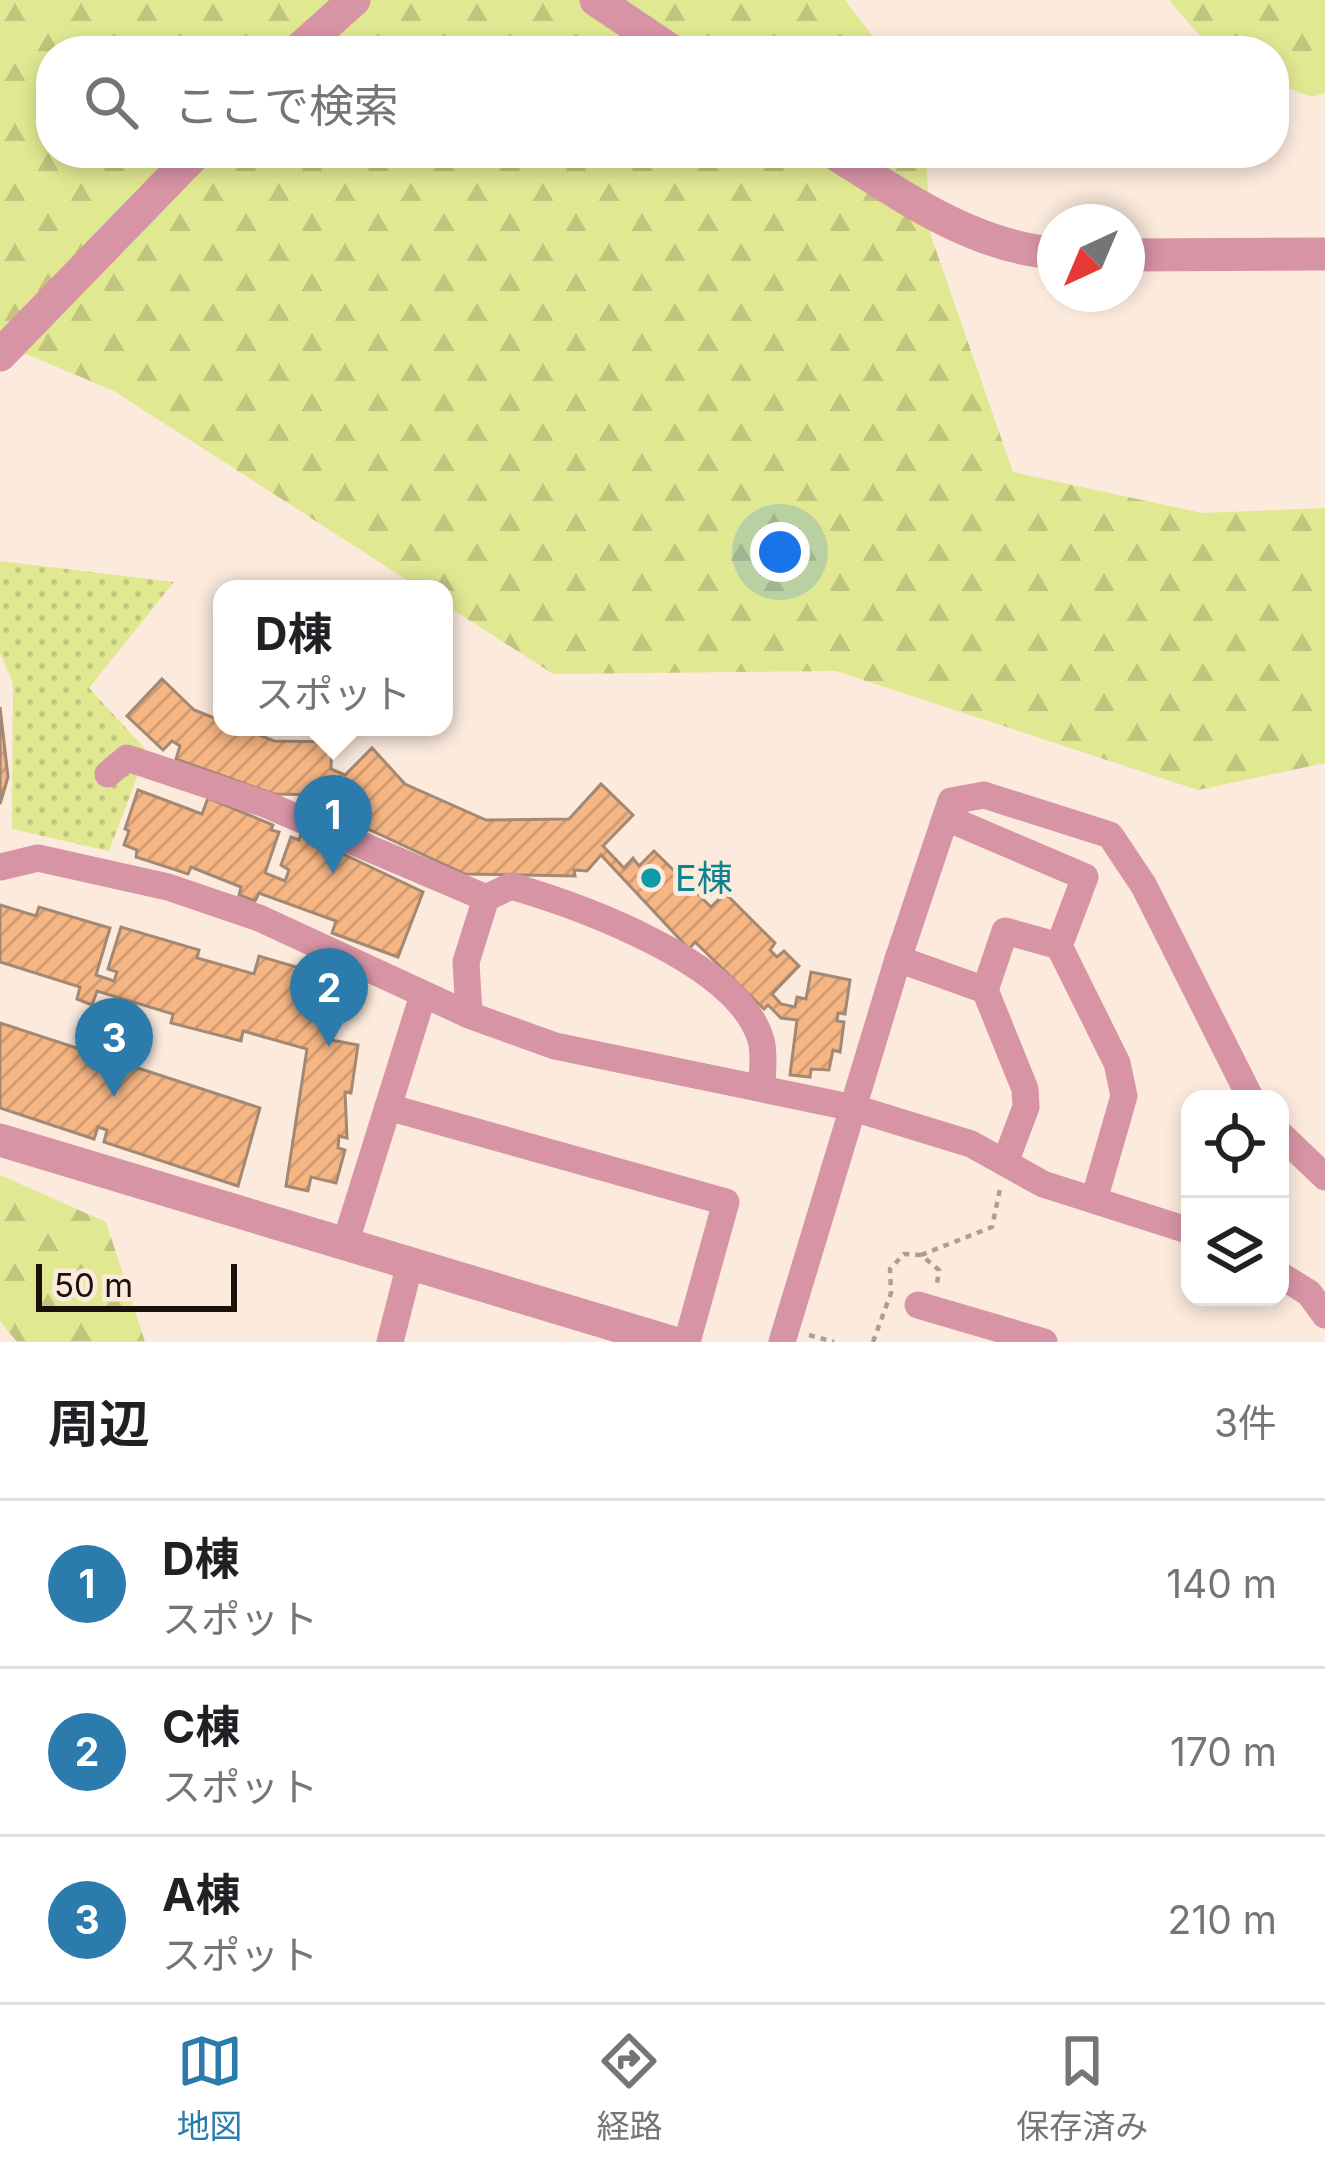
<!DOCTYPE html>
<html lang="ja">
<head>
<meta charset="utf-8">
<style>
	:root { --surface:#fff; --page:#f2f2f2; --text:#202124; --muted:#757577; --line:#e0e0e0; --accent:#2b7bad }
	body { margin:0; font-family:Inter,"Noto Sans JP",sans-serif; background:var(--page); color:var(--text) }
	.controls { position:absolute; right:36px; bottom:36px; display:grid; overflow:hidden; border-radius:24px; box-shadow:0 6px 18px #0003 }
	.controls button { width:108px; height:108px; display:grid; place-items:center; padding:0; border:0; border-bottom:3px solid var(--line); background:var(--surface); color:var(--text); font:60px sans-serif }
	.compass { position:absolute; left:1037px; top:204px; width:108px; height:108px; border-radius:50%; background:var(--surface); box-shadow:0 6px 18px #0003; rotate:224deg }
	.scale { position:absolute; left:36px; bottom:30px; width:201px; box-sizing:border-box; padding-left:12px; border:6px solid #1b110a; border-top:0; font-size:33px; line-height:42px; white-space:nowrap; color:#1b110a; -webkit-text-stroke:9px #fceadd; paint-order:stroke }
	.you { position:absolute; left:780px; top:552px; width:42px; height:42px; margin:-30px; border:9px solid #fff; border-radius:50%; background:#1a73e8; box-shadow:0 0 0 18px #1a73e833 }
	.badge { display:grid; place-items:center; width:78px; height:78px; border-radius:50%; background:var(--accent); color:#fff; font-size:39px; font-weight:700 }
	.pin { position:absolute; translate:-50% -99px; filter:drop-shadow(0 3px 6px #0008) }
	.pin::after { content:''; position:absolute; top:63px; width:42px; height:36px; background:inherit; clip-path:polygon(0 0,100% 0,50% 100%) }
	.popup { position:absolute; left:213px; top:580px; width:240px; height:156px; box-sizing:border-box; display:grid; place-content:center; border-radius:24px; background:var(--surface); filter:drop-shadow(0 3px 9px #0005); font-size:39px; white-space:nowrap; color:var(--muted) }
	.popup b { font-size:45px; color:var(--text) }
	.popup::after { content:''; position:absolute; left:50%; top:100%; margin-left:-24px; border:24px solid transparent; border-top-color:var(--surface) }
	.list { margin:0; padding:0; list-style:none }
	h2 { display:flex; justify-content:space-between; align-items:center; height:156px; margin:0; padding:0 48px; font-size:51px }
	h2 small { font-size:39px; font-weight:400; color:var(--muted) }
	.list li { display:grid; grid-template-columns:78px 1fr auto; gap:36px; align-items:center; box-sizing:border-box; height:168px; padding:0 48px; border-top:3px solid var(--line) }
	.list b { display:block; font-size:45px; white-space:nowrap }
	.list p { margin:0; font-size:39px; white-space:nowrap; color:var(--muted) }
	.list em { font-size:39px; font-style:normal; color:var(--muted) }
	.icon { flex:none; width:66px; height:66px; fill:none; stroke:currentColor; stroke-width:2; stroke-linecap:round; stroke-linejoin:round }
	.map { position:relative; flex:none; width:1325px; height:1342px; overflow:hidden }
	.search { position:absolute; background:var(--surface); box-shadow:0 6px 18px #0003; left:36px; right:36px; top:36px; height:132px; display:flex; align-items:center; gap:30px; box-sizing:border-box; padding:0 42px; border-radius:48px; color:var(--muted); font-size:45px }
	.sheet { height:660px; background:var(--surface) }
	nav { display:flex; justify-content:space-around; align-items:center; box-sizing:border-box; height:168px; border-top:3px solid var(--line); background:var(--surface); font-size:33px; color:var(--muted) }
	nav a { display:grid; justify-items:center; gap:6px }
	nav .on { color:var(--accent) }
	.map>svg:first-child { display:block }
</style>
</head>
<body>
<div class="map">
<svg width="1325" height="1342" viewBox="0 0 1325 1342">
	<defs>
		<pattern id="grass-dots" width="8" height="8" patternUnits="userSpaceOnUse" patternTransform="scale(3)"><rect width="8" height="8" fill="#e1e892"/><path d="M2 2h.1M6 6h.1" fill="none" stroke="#c0c67d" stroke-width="1.8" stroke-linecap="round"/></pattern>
		<pattern id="forest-firs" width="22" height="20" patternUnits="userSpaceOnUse" patternTransform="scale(3)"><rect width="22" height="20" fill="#e1e892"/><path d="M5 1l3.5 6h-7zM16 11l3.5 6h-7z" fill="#c0c67d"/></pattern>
		<pattern id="building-hatch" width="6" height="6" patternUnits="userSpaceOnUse" patternTransform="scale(3)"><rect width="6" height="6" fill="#f6b684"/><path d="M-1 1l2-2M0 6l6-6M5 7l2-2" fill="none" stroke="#d29b71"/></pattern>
	</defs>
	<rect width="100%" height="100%" fill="#fceadd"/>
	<polygon fill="url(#grass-dots)" points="0,561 174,582 89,688 147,751 109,851 12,829 13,683 0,653"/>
	<g fill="url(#forest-firs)">
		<polygon points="0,0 845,0 884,51 51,51 51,153 926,153 930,233 1013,472 1202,513 1325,508 1325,763 1198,790 836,671 553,674 444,604 444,589 421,589 114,391 0,343"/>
		<polygon points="1169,0 1325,0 1325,93 1312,97 1274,83 1274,51 1213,51"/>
		<polygon points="0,1175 106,1222 145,1342 17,1342 0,1321"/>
	</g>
	<g fill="url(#building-hatch)" stroke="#a38873" stroke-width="3">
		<polygon points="162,679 194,710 222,721 222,727 239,727 274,741 332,742 331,769 345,775 372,748 405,784 486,820 569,819 601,784 633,815 603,846 624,868 633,858 639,866 654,851 711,907 725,893 775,943 770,950 777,957 784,951 799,966 772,994 781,1004 795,1007 797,997 806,999 811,972 850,980 845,1014 838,1013 837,1021 844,1022 840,1052 833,1050 829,1070 811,1069 810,1077 790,1075 797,1020 781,1018 768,1005 764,1009 695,942 689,949 601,855 587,871 574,870 575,876 465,874 366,828 333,790 328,795 274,794 176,759 180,746 172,741 163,750 127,716"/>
		<polygon points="0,707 8,777 0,804"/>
		<polygon points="138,790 202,814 208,798 273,825 271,830 279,832 265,873 285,881 289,870 281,865 291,837 299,840 301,834 423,892 398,957 332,933 336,921 259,893 255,901 239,895 241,887 191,867 188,874 136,857 137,850 124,845 129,831 125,829"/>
		<polygon points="0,905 36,916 39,907 110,928 96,975 114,981 117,972 108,969 121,927 199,950 197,958 254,974 259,956 337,979 330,1005 340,1008 331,1040 358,1045 351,1093 345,1092 347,1138 339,1136 338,1148 345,1150 336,1183 311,1177 308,1191 286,1186 307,1049 243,1031 241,1041 171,1023 173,1014 97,991 92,1005 77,999 80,987 0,962"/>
		<polygon points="0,1023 260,1108 238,1186 104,1142 107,1130 98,1127 94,1139 0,1108"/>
	</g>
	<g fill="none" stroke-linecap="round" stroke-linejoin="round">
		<g stroke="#ad9e93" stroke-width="4.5" stroke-dasharray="6 6" stroke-linecap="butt">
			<polyline points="921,1255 992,1227 1000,1189"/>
			<polyline points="809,1335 834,1342"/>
			<polyline points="873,1342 891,1293 890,1269 904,1254 921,1255 939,1270 937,1284"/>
		</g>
		<g stroke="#d794a5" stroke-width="27">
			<polyline points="108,774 127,758 265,804 486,898"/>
			<polyline points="947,818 1085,877 1059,946"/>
			<polyline points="0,867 38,858 168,887 259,918 469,1015 555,1046 854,1108 971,1144 1043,1184 1190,1231"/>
			<polyline points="985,990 1025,1089 1026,1107 1006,1160"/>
			<path d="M469,1015L466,962L486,898L511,886C580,906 739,963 761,1040C765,1054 762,1073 762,1087"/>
			<polyline points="388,1107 726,1202 687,1342"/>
			<polyline points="1280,1134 1325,1177"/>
			<polyline points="1094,1200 1124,1096 1117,1063 1059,946 1005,931 985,990 898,959 951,801 984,795 1110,835 1144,886 1251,1099"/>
			<polyline points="345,1244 423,995"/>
			<polyline points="1280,1275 1309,1293 1325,1315"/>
			<polyline points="918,1305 1044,1342"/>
			<polyline points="390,1342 410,1264"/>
			<polyline points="782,1342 898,959"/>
		</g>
		<g stroke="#d794a5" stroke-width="33">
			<polyline points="596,0 672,51"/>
			<polyline points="297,51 354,0"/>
			<path d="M834,153C902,196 973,247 1055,253"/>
			<polyline points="1127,255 1325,254"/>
			<polyline points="0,355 196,153"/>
			<polyline points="0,1140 671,1342"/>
		</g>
	</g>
	<circle fill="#0f9aa8" stroke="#fceadd" stroke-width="4.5" cx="651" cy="878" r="12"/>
	<g text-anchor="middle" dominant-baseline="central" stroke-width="10" stroke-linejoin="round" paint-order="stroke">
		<g font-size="36" fill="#0d838f" stroke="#fceadd" text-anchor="start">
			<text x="675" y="878">E棟</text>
		</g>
	</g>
</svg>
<div class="controls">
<button><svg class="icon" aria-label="locate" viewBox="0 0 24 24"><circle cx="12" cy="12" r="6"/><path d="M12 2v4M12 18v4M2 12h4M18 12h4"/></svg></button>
<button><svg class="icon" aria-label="layers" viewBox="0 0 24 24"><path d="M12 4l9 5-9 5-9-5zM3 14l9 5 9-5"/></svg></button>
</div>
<svg class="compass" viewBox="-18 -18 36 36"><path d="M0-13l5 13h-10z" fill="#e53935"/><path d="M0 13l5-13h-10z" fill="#757577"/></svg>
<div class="scale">50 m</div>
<div class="you"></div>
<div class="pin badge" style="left:333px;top:874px">1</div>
<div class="popup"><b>D棟</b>スポット</div>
<div class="pin badge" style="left:329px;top:1047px">2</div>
<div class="pin badge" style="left:114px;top:1097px">3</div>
<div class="search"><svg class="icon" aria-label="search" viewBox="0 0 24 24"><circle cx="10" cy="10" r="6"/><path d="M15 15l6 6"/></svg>ここで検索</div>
</div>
<section class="sheet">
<h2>周辺<small>3件</small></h2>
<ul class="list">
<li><span class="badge">1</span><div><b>D棟</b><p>スポット</p></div><em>140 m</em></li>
<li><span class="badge">2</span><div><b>C棟</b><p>スポット</p></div><em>170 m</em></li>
<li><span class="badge">3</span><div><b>A棟</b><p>スポット</p></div><em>210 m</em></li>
</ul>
</section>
<nav>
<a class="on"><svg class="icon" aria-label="map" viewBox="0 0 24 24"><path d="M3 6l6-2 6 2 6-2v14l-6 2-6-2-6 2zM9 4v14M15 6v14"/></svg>地図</a>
<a><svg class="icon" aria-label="directions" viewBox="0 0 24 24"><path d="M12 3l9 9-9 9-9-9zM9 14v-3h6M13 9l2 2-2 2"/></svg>経路</a>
<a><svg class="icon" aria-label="saved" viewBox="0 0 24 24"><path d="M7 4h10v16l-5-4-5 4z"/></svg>保存済み</a>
</nav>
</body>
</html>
